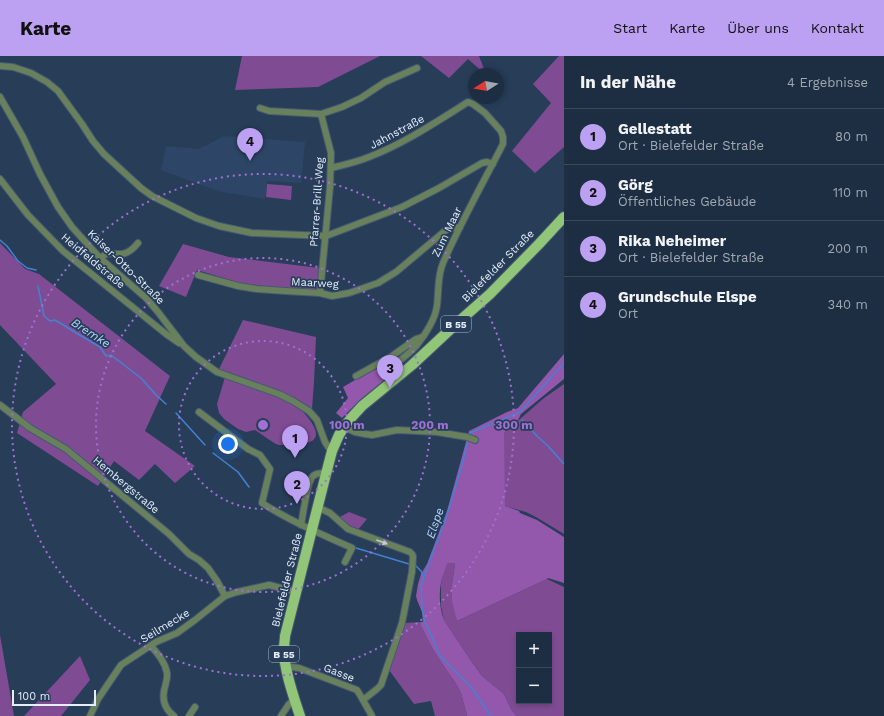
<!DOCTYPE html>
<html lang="de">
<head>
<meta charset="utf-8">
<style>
	:root { --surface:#1d2e42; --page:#2a3a4d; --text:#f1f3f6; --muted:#a0a8b2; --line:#3b4a5b; --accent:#bca0f2 }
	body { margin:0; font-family:"Work Sans",sans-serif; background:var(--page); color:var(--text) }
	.controls { position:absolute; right:12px; bottom:12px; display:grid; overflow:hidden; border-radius:0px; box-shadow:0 2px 6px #0003 }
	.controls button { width:36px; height:36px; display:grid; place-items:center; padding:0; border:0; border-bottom:1px solid var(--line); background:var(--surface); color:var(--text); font:20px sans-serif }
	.compass { position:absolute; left:468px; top:12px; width:36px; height:36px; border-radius:50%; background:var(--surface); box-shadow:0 2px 6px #0003; rotate:259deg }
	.scale { position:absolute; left:12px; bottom:10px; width:84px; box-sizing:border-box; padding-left:4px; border:2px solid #e4eefc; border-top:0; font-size:11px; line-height:14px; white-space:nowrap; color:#e4eefc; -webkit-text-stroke:3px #273d58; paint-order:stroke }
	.you { position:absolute; left:228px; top:388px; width:14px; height:14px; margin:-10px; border:3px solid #fff; border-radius:50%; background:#1a73e8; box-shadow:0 0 0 6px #1a73e833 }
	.badge { display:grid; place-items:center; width:26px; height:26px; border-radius:50%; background:var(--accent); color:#111; font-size:13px; font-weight:700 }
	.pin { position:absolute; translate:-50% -33px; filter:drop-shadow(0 1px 2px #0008) }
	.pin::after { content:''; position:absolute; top:21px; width:14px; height:12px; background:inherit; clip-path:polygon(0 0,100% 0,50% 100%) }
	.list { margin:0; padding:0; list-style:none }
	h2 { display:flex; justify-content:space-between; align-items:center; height:52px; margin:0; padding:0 16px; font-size:17px }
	h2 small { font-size:13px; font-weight:400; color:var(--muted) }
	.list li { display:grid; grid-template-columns:26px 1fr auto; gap:12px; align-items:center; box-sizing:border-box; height:56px; padding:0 16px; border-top:1px solid var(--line) }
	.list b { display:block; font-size:15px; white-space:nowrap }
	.list p { margin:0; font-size:13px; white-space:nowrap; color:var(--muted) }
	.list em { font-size:13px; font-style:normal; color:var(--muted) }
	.map { position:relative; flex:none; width:564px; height:660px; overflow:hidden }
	header { display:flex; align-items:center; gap:24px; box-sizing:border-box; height:56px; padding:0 20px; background:var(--accent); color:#111 }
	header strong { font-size:19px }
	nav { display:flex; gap:22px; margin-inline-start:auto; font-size:14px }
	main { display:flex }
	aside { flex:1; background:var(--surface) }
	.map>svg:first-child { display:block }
</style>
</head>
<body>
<header>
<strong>Karte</strong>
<nav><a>Start</a><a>Karte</a><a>Über uns</a><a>Kontakt</a></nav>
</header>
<main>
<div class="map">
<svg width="564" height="660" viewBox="0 0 564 660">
	<rect width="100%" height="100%" fill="#273d58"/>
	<polygon fill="#2d4667" points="224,80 305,86 301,127 267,125 265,143 222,136 187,124 161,114 166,90 199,93"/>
	<g fill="#7f4c94" fill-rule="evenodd">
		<polygon points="242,0 380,0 318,31 235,34"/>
		<polygon points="421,0 479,0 486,18 485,18 468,3 449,22"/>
		<polygon points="559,0 564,0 564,91 535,117 512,95 551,47 533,28"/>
		<polygon points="267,128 292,130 291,144 266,141"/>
		<polygon points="0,187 25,213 39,218 170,320 145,375 195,410 175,427 155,408 139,424 114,405 98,430 17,377 23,356 56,328 0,269"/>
		<polygon points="183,188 229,201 319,212 319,229 314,234 286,233 240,227 197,214 186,241 159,230"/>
		<polygon points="243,264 316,281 314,326 312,353 295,342 282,337 223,316 219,313"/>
		<path d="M225,321C250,330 278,336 299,352C306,358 324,378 312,385C308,388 284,389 279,389C274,388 260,377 255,374L246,376L238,373L224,363L219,357L217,348Z"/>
		<polygon points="564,328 564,478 536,461 526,456 504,450 504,377 544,342"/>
		<polygon points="349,456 367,463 356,476 338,462"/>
		<path d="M448,507H454L455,508L452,528L457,565L547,523L564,531V660H516L511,653L504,638L482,620L472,606L444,564L441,550V528L443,516ZM519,579H549V645H519Z"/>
		<polygon points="421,566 421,570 432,592 445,612 455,626 461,637 467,660 435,660 431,645 414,648 389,614 404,567"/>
		<polygon points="0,579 14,660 0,660"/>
		<polygon points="80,600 90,624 61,660 24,660"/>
	</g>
	<g fill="#9357ab">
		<path d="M564,298V323L521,358L518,364L504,377L505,450L519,455L520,457L537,464L564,481V527L548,522L547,523L457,565L452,545V528L455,508L454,507H448C439,524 437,545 444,564L472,606L482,620L504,638L511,653L516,660H467L461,637L455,626L445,612L432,592L421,570V566H423L422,556L417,544L416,540L418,528L421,518L427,508L447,455L469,375L507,356L518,352Z"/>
		<polygon points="386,306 388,321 361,343 342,362 336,357 348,342 343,331"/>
	</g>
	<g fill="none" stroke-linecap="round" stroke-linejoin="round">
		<g stroke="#4382d3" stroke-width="1.5">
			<polyline points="0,184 7,190 18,205 27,212 36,214"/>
			<polyline points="38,230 44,260 50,265 55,264 83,281 100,291 106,300 111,299 141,322 156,339 166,348"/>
			<polyline points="176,357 205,389"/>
			<polyline points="522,364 538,381 548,390 564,408"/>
			<polyline points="469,381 470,377 520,356 564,307"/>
			<polyline points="468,384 462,409 446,462 430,504 421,530 422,552 425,566 440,600 471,631 491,660"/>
			<polyline points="213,397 238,416 249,431"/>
			<polyline points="356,492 409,508"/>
			<polyline points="415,509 421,515 424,522"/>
		</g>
		<g stroke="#455972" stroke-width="8">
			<g id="street">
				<polyline points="0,10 13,11 31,17 47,26 58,35 82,68 93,85 104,98 141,132 152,140 196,162 219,170 252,177 326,180 402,151 439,132 482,107 487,106 493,108"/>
				<polyline points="0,41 23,81 40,118 58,151 72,171 100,202 146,242 158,256 184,290 196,301 217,316 279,338 293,345 309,355 317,364 325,386 329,392 332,395"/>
				<polyline points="260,52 269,55 321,58 342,51 361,42 385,26 417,12"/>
				<path d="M331,112C344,109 357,106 369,101C405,87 436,66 468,46L473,48L485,57L501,75L503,81V88C483,127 461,166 443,207C437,221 439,235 437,249C436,262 425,279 417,289C410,297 402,303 394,309L393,316L396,322"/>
				<polyline points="0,123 28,159 63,195 140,257 166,278 179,287"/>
				<path d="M100,202C110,194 112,199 122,198C129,197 134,192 138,187"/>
				<polyline points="198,219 238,230 257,233 285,235 320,237 332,240 349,237 378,227 396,216 446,174 453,172 460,171"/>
				<polyline points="320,237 330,131 331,97 321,58"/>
				<polyline points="356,320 392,300 416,283 422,281"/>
				<polyline points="0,349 30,372 66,393 169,478 189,498 199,504 208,512 217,525 225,540"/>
				<path d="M199,356L248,393L260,399L270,413L262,447C290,465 321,478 352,492L345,506"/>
				<polyline points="344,371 355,376 365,378 372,379 397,374 437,376 467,381 475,384"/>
				<polyline points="317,451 330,457 348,473 410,496 412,498 413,500 412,516 402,567 399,576 381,629 377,633 363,644"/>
				<path d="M301,469C303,459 307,426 313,420C317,417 322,417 326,418"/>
				<path d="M151,590C158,598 165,606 167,617C168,623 165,629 164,635C162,646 166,654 174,660"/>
				<polyline points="286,612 291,611 299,612 357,634 363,644 372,660"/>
				<polyline points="90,660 98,643 121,609 156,586 177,577 195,564 225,540 237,536 269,529 297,536"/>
				<polyline points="189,660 195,651"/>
				<polyline points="281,660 289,648 295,644"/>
			</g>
		</g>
		<g stroke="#455972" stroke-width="12">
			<path id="primary" d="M300,660C294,642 283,611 284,592C284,588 285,584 285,580L326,418L332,395L339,379L344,371L352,361L362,350L412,309L456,268L490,238L539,188L564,161"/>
		</g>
		<use href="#street" stroke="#68815c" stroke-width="6"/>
		<use href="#primary" stroke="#91c577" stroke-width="10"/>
	</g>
	<defs><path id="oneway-solid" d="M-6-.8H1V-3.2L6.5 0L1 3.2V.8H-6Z"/></defs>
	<use fill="#bfcdcc" href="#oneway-solid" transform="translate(382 486) rotate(20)"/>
	<g fill="none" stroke="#a070d4" stroke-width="2" stroke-dasharray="2 4">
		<circle cx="263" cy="369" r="84"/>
		<circle cx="263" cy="369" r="167"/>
		<circle cx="263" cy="369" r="251"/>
	</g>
	<g text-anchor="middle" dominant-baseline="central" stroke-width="3.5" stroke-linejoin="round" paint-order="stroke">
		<g fill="#273d58" stroke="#abb9cb" stroke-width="1">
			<rect x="441" y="260" width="30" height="16" rx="3"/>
			<rect x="269" y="590" width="30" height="16" rx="3"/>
		</g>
		<g font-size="10" font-weight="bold" fill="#e4eefc">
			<text x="456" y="268">B 55</text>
			<text x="284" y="598">B 55</text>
		</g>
		<g font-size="11" fill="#e4eefc" stroke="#273d58">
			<text transform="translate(397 76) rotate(-28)">Jahnstraße</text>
			<text transform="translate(317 146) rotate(-86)">Pfarrer-Brill-Weg</text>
			<text transform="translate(447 176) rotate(-64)">Zum Maar</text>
			<text transform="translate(93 205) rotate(40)">Heidfeldstraße</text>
			<text transform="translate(498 210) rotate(-45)">Bielefelder Straße</text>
			<text transform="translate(126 211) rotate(44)">Kaiser-Otto-Straße</text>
			<text transform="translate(315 227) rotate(3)">Maarweg</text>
			<text transform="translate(126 429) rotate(40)">Hembergstraße</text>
			<text transform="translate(287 524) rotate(-76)">Bielefelder Straße</text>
			<text transform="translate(165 570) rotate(-31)">Seilmecke</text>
			<text transform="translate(339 617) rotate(21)">Gasse</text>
		</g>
		<g font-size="12" font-style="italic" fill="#b2d2fc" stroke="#273d58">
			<text transform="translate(91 277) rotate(33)">Bremke</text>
			<text transform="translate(435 467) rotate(-71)">Elspe</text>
		</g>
	</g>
	<circle cx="263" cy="369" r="6" fill="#a070d4" stroke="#273d58" stroke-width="2"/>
	<g font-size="12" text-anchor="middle" font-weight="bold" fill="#a070d4" stroke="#273d58" stroke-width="3.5" stroke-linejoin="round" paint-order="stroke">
		<text x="347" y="373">100 m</text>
		<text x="430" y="373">200 m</text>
		<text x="514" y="373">300 m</text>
	</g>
</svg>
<div class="controls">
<button>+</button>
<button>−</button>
</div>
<svg class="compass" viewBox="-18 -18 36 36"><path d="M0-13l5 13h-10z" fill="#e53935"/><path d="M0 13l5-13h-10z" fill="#a0a8b2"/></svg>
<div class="scale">100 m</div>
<div class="you"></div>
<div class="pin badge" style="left:295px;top:402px">1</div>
<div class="pin badge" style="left:297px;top:448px">2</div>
<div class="pin badge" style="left:390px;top:332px">3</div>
<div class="pin badge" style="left:250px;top:105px">4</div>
</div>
<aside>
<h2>In der Nähe<small>4 Ergebnisse</small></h2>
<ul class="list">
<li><span class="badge">1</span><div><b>Gellestatt</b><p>Ort · Bielefelder Straße</p></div><em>80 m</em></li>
<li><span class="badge">2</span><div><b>Görg</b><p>Öffentliches Gebäude</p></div><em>110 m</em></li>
<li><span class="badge">3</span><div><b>Rika Neheimer</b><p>Ort · Bielefelder Straße</p></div><em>200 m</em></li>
<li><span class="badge">4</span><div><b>Grundschule Elspe</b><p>Ort</p></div><em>340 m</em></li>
</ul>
</aside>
</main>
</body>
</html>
